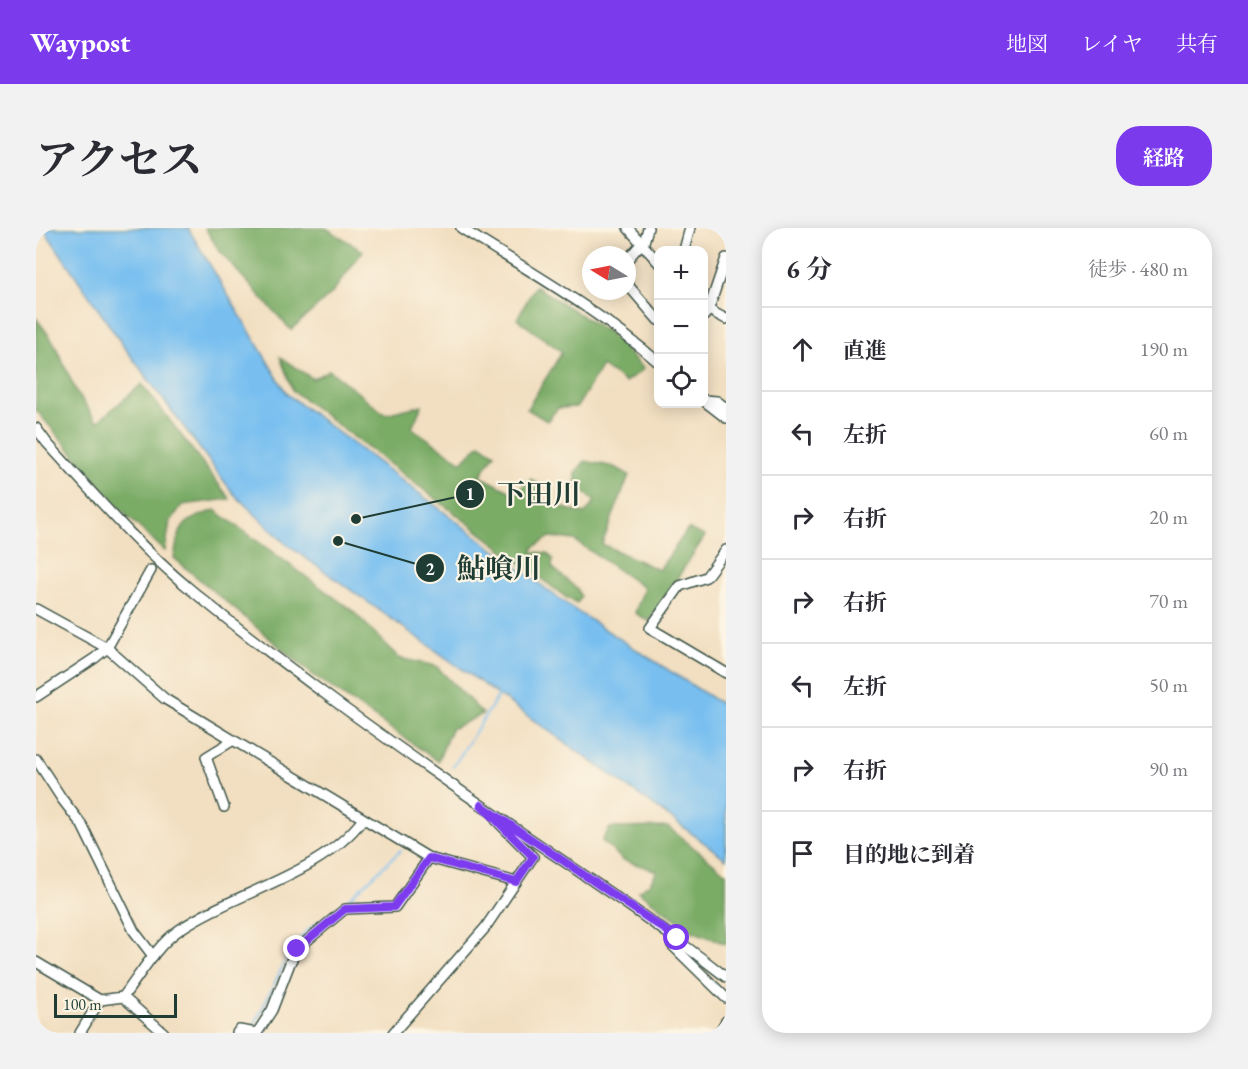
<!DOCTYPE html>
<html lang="ja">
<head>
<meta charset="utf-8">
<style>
	:root { --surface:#fff; --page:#f2f2f3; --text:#2b2b33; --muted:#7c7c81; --line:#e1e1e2; --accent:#7c3aed }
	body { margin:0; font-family:"EB Garamond","Noto Serif JP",serif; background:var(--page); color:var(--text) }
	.controls { position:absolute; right:18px; top:18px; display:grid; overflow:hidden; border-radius:12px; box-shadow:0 3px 15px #0003 }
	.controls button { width:54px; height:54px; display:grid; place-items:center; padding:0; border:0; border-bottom:2px solid var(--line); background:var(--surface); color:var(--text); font:30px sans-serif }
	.compass { position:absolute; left:546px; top:18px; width:54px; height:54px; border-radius:50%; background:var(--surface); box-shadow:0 3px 15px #0003; rotate:280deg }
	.scale { position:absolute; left:18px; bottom:15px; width:123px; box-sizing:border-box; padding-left:6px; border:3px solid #1f3d34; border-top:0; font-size:16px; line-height:21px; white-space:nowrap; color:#1f3d34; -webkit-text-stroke:4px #fcf5e5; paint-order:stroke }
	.stop { position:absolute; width:18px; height:18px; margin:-14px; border:4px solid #7c3aed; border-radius:50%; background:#fff }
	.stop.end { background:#7c3aed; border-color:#fff; box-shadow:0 2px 6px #0008 }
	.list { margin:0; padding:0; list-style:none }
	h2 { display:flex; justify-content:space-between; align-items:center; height:78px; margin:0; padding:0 24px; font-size:26px }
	h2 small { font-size:20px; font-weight:400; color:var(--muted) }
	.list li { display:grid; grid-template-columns:39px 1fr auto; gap:18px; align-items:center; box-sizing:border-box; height:84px; padding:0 24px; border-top:2px solid var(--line) }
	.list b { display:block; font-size:22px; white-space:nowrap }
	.list em { font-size:20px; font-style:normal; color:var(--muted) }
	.icon { flex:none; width:33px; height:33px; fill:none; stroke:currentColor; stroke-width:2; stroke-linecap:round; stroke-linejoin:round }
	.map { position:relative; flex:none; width:690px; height:805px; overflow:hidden; border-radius:24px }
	header { display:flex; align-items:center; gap:36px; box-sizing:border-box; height:84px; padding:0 30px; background:var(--accent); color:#fff }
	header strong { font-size:28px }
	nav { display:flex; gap:33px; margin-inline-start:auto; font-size:21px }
	.intro { display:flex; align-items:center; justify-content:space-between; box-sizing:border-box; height:144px; padding:0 36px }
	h1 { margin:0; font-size:42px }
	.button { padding:15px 27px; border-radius:24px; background:var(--accent); color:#fff; font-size:21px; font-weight:700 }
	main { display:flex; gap:36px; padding:0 36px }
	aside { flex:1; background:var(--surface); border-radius:24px; box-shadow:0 3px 15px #0003 }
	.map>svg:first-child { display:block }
</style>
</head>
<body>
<header>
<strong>Waypost</strong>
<nav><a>地図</a><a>レイヤ</a><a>共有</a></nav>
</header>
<div class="intro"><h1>アクセス</h1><a class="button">経路</a></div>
<main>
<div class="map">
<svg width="690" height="805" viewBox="0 0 690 805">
	<rect width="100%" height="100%" fill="#fcf5e5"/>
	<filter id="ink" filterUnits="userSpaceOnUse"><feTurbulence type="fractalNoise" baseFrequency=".0167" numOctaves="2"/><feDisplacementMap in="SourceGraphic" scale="12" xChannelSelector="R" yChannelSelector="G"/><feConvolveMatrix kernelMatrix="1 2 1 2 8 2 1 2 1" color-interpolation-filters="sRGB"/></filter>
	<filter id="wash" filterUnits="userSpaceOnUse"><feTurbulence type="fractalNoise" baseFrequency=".008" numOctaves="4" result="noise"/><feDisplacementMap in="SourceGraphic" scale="24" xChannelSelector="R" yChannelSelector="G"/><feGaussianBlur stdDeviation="1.35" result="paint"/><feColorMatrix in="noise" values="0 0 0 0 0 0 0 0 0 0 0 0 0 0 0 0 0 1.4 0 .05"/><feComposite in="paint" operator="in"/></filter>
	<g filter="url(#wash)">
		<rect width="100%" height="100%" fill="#f2dfc1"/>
		<g fill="#7aac66" stroke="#4c744d" stroke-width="1.5">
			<polygon points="169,0 290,0 327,23 296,65 255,102 184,24"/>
			<polygon points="499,58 572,104 608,141 589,154 566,138 541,179 522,180 511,193 491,181 526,124 481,91"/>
			<polygon points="0,90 17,113 40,163 61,194 106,156 194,271 146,277 134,294 129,323 91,288 0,182"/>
			<polygon points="244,129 277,151 293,142 349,186 386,177 376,200 426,234 444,216 459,226 444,248 479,266 495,251 505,258 500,272 549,286 559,273 540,258 540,244 549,233 579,239 593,247 566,316 623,342 652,301 669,308 613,393 599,385 608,360 538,312 514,309 498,319 496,324 511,325 517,331 516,339 541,361 545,369 541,375 531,370 257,163"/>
			<path d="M179,282L317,383L363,430L400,438L447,486L415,501L402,533L277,447L138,330C144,295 146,294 179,282Z"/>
			<polygon points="632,599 690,645 690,716 656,703 602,663 614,655 621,643 587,632 566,613 574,600"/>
		</g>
		<polygon fill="#78bff0" stroke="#4c7e92" stroke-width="1.5" points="7,0 152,0 251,166 537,381 690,479 690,631 624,582 250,316 197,265 86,116"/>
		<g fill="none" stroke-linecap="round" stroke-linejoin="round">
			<g stroke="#78bff0" stroke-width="2">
				<polyline points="417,539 464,465"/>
				<polyline points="217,800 255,721 272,702 314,670 365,622"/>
			</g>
		</g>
	</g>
	<g filter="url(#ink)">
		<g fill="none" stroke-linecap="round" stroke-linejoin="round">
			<g stroke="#3f5549" stroke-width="12">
				<g id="minor">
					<path d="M425,0C491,42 563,82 622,134"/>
					<polyline points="592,0 622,34"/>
					<polyline points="607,18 612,0"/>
					<polyline points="648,22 654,0"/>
					<polyline points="591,32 605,16"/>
					<polyline points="591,56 622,92"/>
					<polyline points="669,80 690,91"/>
					<polyline points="668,88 672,83 690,30"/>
					<polyline points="668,172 681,173 690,180"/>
					<polyline points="668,173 690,190"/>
					<path d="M0,200L11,215C57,265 102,318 154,361C247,438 346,508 445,577C527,634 611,687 690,749"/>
					<polyline points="690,322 670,349 644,358 614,400 690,445"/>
					<polyline points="0,381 71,420 129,471 393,630 480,654"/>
					<polyline points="0,469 59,430 71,420 115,342"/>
					<polyline points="0,531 26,571 46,597 98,703 117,728"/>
					<polyline points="188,579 170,529 196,513"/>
					<polyline points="641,710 636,717 690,770"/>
					<polyline points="0,734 64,772 87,769 128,805"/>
					<path d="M87,769C103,748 121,717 143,702C200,663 284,648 327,591"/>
					<polyline points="44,805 64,772"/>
					<polyline points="201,805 203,802 221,805 236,782 254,735 261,721 309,681 359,679 393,630"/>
					<polyline points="357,805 449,700 497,629 460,592"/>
					<polyline points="683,805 690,793"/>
				</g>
			</g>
			<use href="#minor" stroke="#fff" stroke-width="9"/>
		</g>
	</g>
	<g fill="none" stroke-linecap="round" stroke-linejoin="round" filter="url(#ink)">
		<polyline stroke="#7c3aed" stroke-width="8" points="261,721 309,681 358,679 393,630 480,654 497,629 445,577 641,710"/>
	</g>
	<path fill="none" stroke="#1f3d34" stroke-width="2" d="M320 291L434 266M302 313L394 340"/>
	<g fill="#1f3d34" stroke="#fcf5e5" stroke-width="2">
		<circle cx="320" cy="291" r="6"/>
		<circle cx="302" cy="313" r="6"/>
		<circle cx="434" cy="266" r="15"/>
		<circle cx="394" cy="340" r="15"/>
	</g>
	<g font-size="18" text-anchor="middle" font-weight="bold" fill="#fff">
		<text x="434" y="272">1</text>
		<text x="394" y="347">2</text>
	</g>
	<g font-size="28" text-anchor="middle" font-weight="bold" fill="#1f3d34" stroke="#fcf5e5" stroke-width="4.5" stroke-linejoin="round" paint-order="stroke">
		<text x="503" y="276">下田川</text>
		<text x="463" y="350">鮎喰川</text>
	</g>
</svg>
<div class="controls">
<button>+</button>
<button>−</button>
<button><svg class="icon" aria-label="locate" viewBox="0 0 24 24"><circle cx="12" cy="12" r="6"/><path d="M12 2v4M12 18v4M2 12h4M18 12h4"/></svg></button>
</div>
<svg class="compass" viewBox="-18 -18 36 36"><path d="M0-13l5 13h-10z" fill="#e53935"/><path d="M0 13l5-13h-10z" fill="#7c7c81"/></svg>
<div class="scale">100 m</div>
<div class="stop" style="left:641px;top:710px"></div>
<div class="stop end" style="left:261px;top:721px"></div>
</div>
<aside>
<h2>6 分<small>徒歩 · 480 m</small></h2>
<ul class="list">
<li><svg class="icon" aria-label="ahead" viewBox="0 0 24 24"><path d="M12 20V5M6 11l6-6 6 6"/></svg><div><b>直進</b></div><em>190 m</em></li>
<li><svg class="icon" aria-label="left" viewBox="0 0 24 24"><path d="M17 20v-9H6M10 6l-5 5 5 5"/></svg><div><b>左折</b></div><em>60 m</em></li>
<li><svg class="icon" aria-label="right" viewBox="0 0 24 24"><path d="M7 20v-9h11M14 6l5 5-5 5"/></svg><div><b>右折</b></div><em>20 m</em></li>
<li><svg class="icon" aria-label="right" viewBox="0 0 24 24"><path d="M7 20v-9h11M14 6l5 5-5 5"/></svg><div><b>右折</b></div><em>70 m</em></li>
<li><svg class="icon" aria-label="left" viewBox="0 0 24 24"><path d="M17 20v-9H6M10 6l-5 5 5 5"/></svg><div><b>左折</b></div><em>50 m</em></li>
<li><svg class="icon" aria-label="right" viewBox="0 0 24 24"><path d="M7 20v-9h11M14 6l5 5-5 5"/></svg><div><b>右折</b></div><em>90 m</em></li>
<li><svg class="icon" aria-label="arrive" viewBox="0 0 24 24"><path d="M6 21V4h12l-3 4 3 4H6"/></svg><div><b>目的地に到着</b></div></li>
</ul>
</aside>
</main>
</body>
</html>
